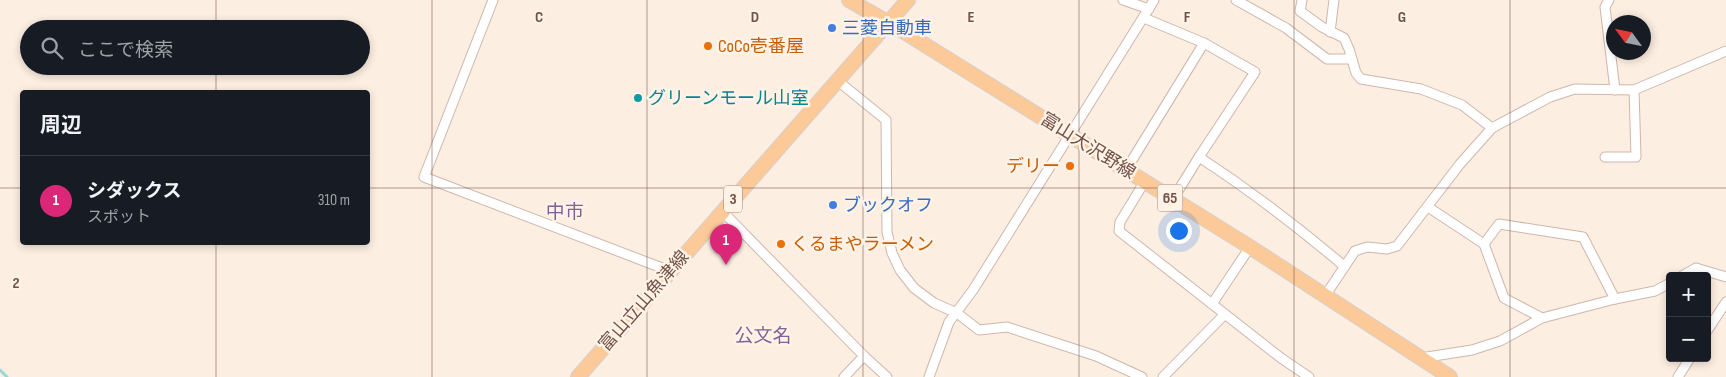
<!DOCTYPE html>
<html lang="ja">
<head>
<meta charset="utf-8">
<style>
	:root { --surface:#171b24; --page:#20242c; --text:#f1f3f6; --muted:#9ea1a6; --line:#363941; --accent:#db2777 }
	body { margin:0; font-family:"Sofia Sans Condensed","Noto Sans JP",sans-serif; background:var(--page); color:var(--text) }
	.controls { position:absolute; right:15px; bottom:15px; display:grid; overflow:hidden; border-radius:5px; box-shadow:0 2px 8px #0003 }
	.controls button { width:45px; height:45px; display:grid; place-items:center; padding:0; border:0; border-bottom:1px solid var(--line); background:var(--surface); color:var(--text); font:25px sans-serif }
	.compass { position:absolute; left:1606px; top:15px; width:45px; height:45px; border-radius:50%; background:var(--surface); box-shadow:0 2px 8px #0003; rotate:303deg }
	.you { position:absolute; left:1178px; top:230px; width:18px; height:18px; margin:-12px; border:4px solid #fff; border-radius:50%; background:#1a73e8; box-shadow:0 0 0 8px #1a73e833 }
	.badge { display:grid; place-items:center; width:32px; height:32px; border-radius:50%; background:var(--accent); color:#fff; font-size:16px; font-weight:700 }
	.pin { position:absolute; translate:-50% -41px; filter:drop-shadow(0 1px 2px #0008) }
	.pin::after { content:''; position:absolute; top:26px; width:18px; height:15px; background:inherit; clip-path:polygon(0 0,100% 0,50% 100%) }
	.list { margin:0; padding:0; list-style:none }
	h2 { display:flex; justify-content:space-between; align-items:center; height:65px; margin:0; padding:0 20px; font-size:21px }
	h2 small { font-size:16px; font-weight:400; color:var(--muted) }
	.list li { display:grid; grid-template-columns:32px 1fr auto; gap:15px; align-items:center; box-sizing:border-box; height:90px; padding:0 20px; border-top:1px solid var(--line) }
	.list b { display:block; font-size:19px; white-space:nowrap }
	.list p { margin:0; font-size:16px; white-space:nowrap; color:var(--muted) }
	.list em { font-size:16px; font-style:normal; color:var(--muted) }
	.icon { flex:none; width:28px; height:28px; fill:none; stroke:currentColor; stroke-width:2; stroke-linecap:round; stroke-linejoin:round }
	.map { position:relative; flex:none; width:1726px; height:377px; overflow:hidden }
	.search { position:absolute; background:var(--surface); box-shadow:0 2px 8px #0003; left:20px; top:20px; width:350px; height:55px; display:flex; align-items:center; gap:12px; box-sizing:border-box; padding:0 18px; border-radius:28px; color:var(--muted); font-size:19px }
	.panel { position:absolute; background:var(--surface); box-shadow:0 2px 8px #0003; left:20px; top:90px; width:350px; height:155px; border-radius:5px }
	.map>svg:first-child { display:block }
</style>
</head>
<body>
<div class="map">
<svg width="1726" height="377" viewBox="0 0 1726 377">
	<rect width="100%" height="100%" fill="#fceee1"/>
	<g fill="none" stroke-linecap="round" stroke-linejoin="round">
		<polyline stroke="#9cd5d7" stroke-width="3" points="0,370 7,377"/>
		<g stroke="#cfb6ab" stroke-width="11">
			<g id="minor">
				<polyline points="493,0 424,177 670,271"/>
				<polyline points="1123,0 1149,9"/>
				<polyline points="1236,0 1286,28 1327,59 1352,59"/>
				<polyline points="1302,0 1300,11 1322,27 1344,38 1349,49 1356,73 1361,79 1421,89 1462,105 1492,128"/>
				<polyline points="1609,0 1605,7 1615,90"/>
				<polyline points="1144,18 1204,43 1255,72 1199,157 1173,199"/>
				<polyline points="1330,32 1334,0"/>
				<polyline points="838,81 886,120 887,232 892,253 900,270 914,288 934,303 957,313 979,330 1007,327 1096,356 1142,377"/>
				<path d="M1199,157C1251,191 1297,226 1344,266"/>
				<polyline points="1605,157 1636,157 1634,90"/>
				<polyline points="1126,170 1204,43"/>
				<polyline points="1145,181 1120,222 1119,231 1281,358 1309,377"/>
				<polyline points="1428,207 1484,244 1504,298 1542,318"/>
				<polyline points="723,212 864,356 887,377"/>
				<polyline points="1484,244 1499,224 1583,237 1615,299"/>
				<polyline points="1682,276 1696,268 1726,277"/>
				<polyline points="1325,296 1355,251 1367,247 1387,249 1397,246 1460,164 1492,128 1550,97 1575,89 1634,90 1726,51"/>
				<polyline points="1212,304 1250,247"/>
				<polyline points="1707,331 1726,302"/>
				<polyline points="1421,358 1472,350 1500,341 1542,318 1615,299 1655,291 1670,283"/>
				<polyline points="844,377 864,356"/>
				<polyline points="929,377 949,322 973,290 1154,0"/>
				<polyline points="1163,377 1225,314"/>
				<polyline points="1678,377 1690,358"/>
			</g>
		</g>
		<g stroke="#d8cfcc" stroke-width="16">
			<g id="primary">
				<polyline points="849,0 901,30 1250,247 1450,377"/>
				<polyline points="578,377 908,0"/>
			</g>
		</g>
		<use href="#minor" stroke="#fff" stroke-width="9"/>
		<use href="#primary" stroke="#fbca98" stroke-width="14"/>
	</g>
	<path fill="none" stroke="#735248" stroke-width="1" stroke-opacity="0.55" d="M216,0V29M432,0V377M647,0V377M863,0V377M1079,0V377M1294,0V377M1510,0V377M216,66V92M0,188H22M368,188H1726M216,242V377"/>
	<g fill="#3f7fe0" stroke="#fff2e7" stroke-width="2">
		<circle cx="832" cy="28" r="5"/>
		<circle cx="833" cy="205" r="5"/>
	</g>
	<g fill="#e8710a" stroke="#fff2e7" stroke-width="2">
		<circle cx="708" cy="46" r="5"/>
		<circle cx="1070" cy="166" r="5"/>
		<circle cx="781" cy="244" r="5"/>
	</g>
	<circle fill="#0f9aa8" stroke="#fff2e7" stroke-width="2" cx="638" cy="98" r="5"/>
	<g text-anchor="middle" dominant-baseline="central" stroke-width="5" stroke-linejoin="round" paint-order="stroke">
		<g fill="#fff2e7" stroke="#9d8278" stroke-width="1">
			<rect x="1157.5" y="184.5" width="25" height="27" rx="4"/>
			<rect x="724" y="185.5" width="18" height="27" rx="4"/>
		</g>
		<g font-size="16" font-weight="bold" fill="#735248">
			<text x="1170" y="198">65</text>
			<text x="733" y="199">3</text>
		</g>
		<g font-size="18" fill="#366cbe" stroke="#fff2e7" text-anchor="start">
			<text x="842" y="28">三菱自動車</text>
			<text x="843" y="205">ブックオフ</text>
		</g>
		<g font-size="18" fill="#c56008" stroke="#fff2e7" text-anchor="start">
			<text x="718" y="46">CoCo壱番屋</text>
			<text x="1060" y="166" text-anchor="end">デリー</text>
			<text x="791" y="244">くるまやラーメン</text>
		</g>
		<g font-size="18" fill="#0d838f" stroke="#fff2e7" text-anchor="start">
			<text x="648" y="98">グリーンモール山室</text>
		</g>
		<g font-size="18" fill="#735248" stroke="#fff2e7">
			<text transform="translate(1088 146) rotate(32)">富山大沢野線</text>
			<text transform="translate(644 301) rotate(-49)">富山立山魚津線</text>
		</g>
		<g font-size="19" fill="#7f6396" stroke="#fff2e7">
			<text x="565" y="212">中市</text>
			<text x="763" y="336">公文名</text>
		</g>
	</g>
	<g font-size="16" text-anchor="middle" font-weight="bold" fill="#735248" stroke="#fff2e7" stroke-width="5" stroke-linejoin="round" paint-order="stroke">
		<text x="539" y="22">C</text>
		<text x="755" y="22">D</text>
		<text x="971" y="22">E</text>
		<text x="1187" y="22">F</text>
		<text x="1402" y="22">G</text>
		<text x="16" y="288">2</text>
	</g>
</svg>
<div class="controls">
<button>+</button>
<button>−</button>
</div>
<svg class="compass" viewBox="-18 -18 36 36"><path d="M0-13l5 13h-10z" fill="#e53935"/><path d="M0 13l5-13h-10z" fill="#9ea1a6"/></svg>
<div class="you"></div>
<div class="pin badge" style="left:726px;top:265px">1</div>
<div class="search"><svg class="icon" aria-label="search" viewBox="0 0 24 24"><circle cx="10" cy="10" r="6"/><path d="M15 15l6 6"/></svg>ここで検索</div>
<section class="panel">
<h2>周辺<small></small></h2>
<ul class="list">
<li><span class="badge">1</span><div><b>シダックス</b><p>スポット</p></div><em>310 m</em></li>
</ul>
</section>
</div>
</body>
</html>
